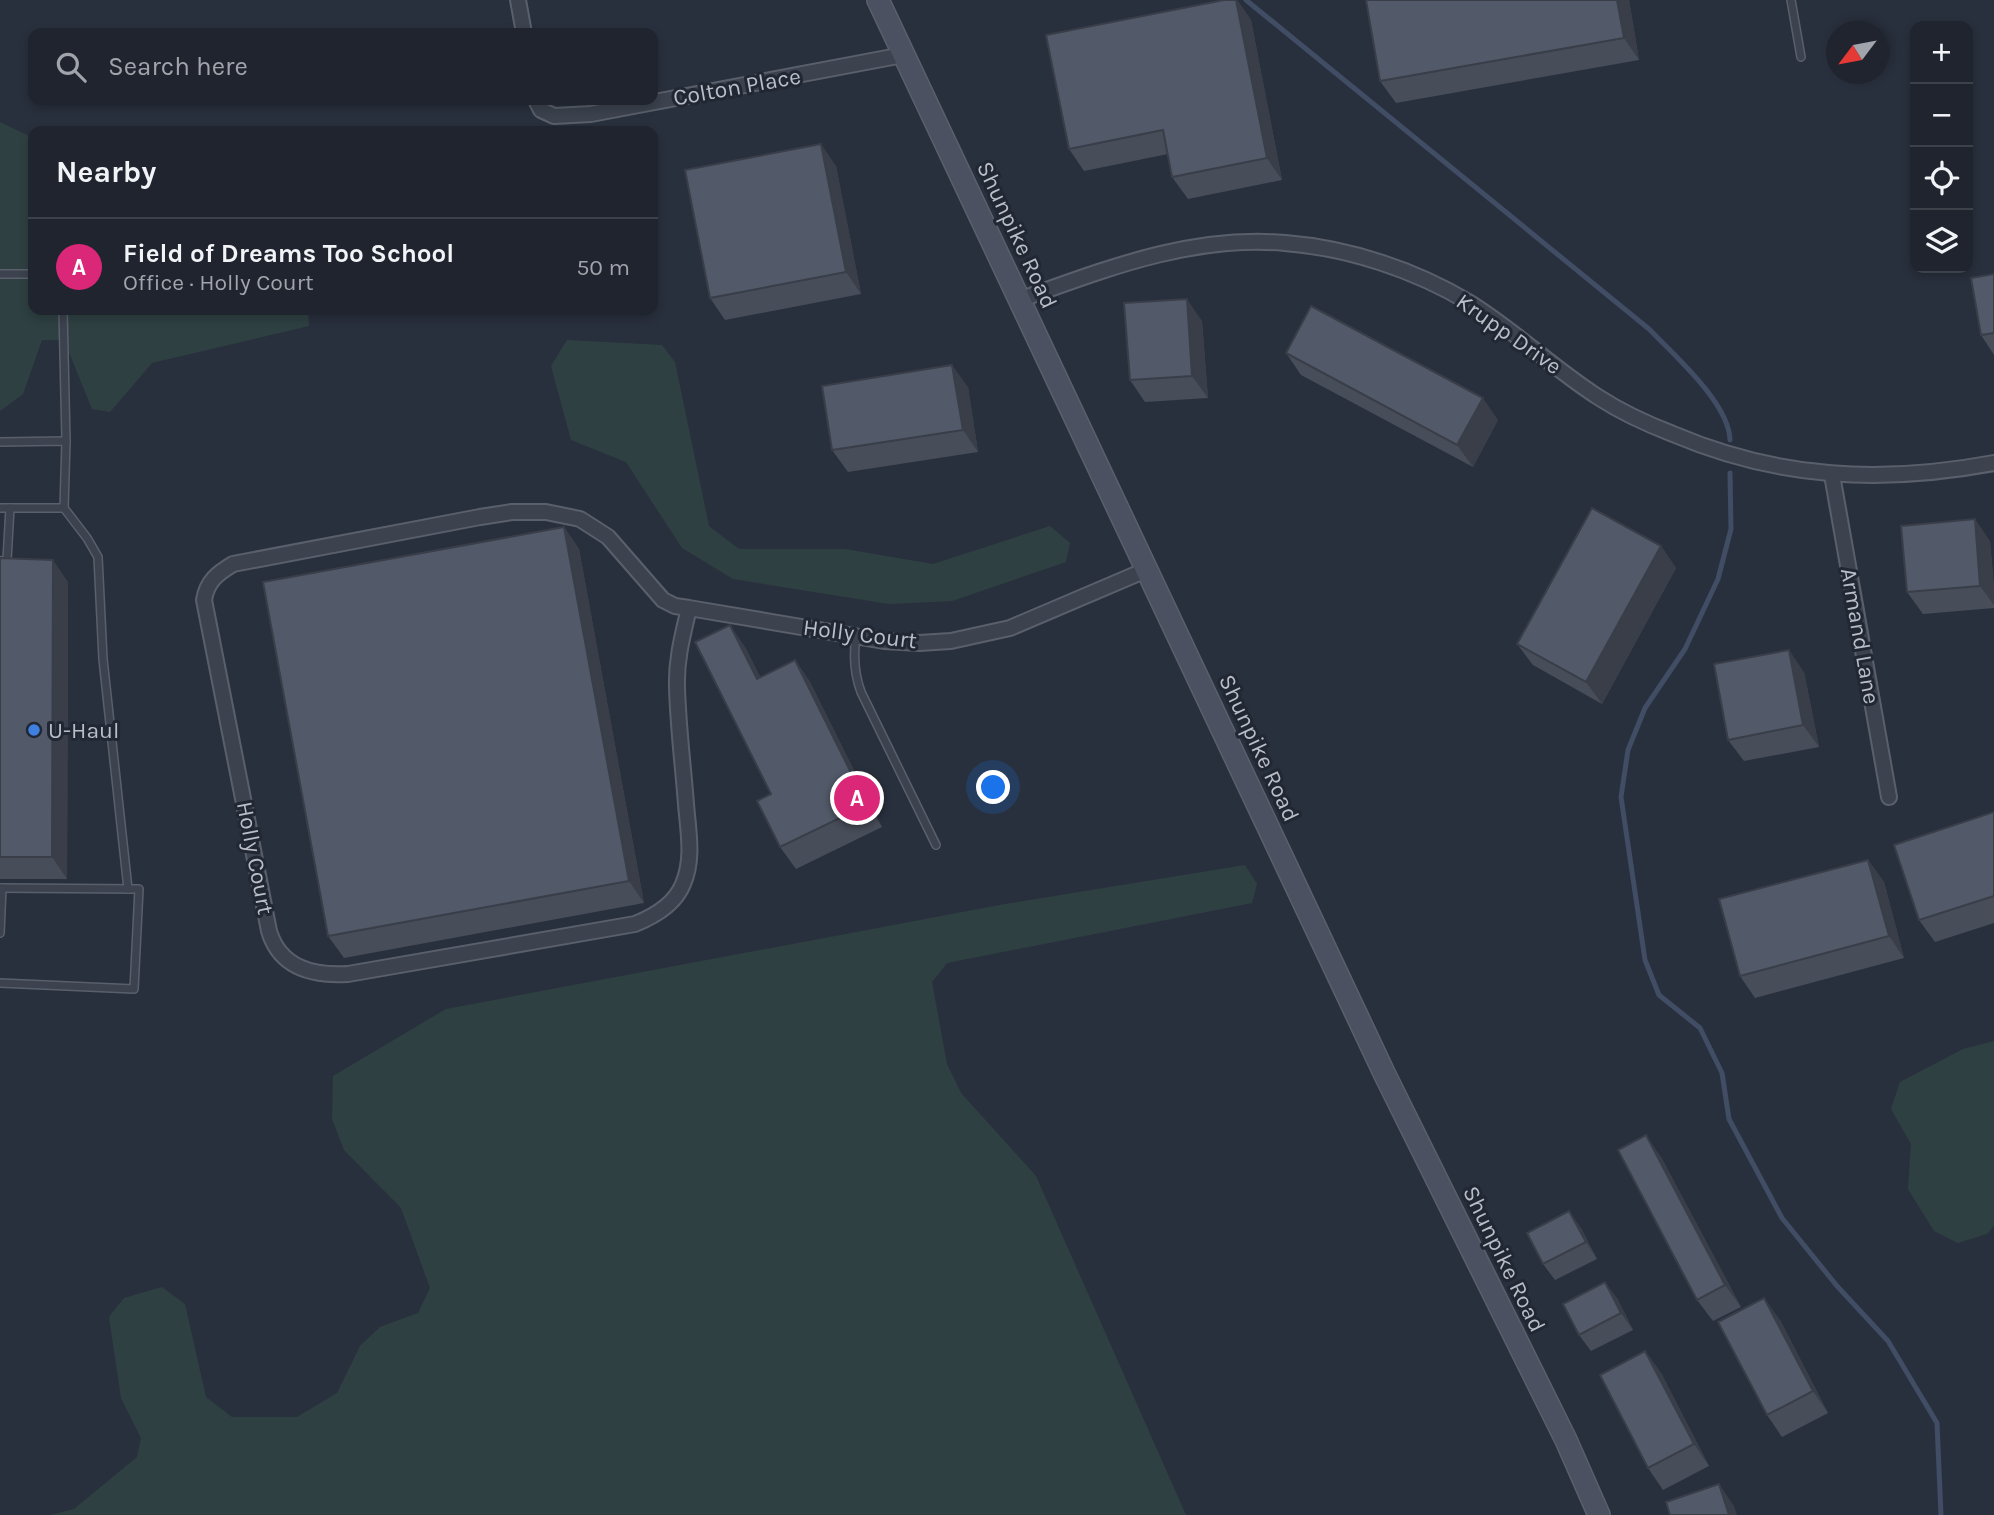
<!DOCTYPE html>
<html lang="en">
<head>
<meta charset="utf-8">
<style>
	:root { --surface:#1f242e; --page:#272c36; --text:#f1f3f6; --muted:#a1a4aa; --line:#3c414a; --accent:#db2777 }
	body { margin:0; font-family:Karla,sans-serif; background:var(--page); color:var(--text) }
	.controls { position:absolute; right:21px; top:21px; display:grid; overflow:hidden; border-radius:14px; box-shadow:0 4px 10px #0003 }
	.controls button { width:63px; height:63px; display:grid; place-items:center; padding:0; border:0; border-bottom:2px solid var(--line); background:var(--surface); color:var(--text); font:35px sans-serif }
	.compass { position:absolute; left:1826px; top:21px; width:63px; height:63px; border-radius:50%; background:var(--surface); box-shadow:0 4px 10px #0003; rotate:238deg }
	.you { position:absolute; left:994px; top:788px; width:24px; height:24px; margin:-18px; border:5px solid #fff; border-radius:50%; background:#1a73e8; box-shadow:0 0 0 10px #1a73e833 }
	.badge { display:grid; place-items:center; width:46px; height:46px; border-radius:50%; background:var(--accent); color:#fff; font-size:23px; font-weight:700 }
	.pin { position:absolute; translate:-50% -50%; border:4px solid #fff; box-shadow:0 2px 7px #0006 }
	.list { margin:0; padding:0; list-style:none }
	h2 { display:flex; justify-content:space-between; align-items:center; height:91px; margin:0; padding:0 28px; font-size:30px }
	h2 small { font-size:23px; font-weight:400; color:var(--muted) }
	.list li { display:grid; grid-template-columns:46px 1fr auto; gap:21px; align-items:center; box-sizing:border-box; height:98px; padding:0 28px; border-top:2px solid var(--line) }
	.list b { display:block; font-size:26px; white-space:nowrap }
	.list p { margin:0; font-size:23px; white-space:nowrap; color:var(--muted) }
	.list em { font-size:23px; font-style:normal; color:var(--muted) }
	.icon { flex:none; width:38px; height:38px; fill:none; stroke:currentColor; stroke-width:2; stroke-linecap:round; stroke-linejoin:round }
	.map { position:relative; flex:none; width:1994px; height:1515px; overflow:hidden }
	.search { position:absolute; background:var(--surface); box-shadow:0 4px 10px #0003; left:28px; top:28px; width:630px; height:77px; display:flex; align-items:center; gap:18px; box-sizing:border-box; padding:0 24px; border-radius:14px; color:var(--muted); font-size:26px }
	.panel { position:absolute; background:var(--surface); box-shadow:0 4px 10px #0003; left:28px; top:126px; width:630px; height:189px; border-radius:14px }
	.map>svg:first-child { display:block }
</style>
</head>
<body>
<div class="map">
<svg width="1994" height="1515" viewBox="0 0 1994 1515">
	<rect width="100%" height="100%" fill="#29303d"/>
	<g fill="#2f4042">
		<polygon points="0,122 33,138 33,310 308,310 309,326 152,363 110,412 92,409 64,340 42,340 23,394 0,411"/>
		<polygon points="567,340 662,345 675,362 709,526 739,549 845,549 933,564 1050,526 1070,543 1066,562 952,601 889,604 733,579 682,548 626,462 571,440 551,366"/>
		<polygon points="1245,865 1257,884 1252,903 947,963 932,982 947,1064 961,1093 1036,1176 1186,1515 50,1515 74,1509 137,1457 141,1438 121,1398 109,1317 124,1298 162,1287 185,1304 206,1397 232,1417 297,1417 337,1393 360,1346 380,1327 418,1313 430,1288 401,1208 344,1150 332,1119 333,1076 446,1009 1005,904"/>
		<polygon points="1994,1041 1994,1226 1987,1234 1958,1243 1934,1231 1908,1189 1911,1144 1891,1109 1900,1082 1963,1049"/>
	</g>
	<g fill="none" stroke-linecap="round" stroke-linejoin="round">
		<g stroke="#414d64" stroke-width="5">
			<path d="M1246,0L1649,329C1674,355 1729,403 1730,440"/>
			<polyline points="1730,473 1731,529 1718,579 1685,649 1645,708 1628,750 1621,797 1645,960 1659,995 1700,1028 1722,1073 1729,1119 1782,1218 1837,1286 1888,1341 1937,1423 1941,1515"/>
		</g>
		<g stroke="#5a606b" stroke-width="10">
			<g id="lane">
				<polyline points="1791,0 1801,57"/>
				<polyline points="0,274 33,274"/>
				<polyline points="63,310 66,441"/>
				<polyline points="0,442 66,441 64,508 0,508"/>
				<polyline points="64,508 87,538 98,557 103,659 128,889"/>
				<polyline points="0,561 7,560 10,508"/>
				<path d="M856,637C853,657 854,673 861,692L936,845"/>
				<polyline points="0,888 139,889 134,989 0,983"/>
				<polyline points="0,933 2,888"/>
			</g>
		</g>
		<g stroke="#5a606b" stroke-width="18">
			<g id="street">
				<polyline points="518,0 524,33"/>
				<polyline points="536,100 541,110 554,116 591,114 903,55"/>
				<path d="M1019,300C1106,269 1191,235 1285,243C1349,248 1415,270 1470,303C1515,331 1553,368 1598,397C1621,412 1647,424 1673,434C1779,479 1882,484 1994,463"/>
				<polyline points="1832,475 1889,797"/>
				<path d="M689,608C683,634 676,659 677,687C678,726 683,765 686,804C688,830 694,859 683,884C675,904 655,916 635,924L348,974C313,976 280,968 269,931L204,600C207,581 218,573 233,564L480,517L512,512H546L580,519L608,537L663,600L675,606L689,608L884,641L919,643L951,641L1010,628L1146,570"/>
			</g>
		</g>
		<g stroke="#5a606b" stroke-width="24">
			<polyline id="secondary" points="878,0 1385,1075 1566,1440 1599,1515"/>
		</g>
		<use href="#lane" stroke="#3c424e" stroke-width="7"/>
		<use href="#street" stroke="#3c424e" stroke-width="14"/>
		<use href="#secondary" stroke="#4b5160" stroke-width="21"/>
	</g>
	<g fill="#474d59">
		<polygon points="1236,0 1237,0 1251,20 1282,180 1188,199 1172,177 1168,154 1084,171 1069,149"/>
		<polygon points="1629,0 1639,60 1396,103 1380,81"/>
		<polygon points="836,166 861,294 725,320 710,298"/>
		<polygon points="1994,274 1994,355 1981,335"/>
		<polygon points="1202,321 1208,398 1145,402 1130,380"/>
		<polygon points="1286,353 1498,420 1473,467 1301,375"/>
		<polygon points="968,387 978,452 848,472 832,450"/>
		<polygon points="564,527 579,549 644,903 344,958 328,936"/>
		<polygon points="1990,541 1994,588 1994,608 1923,614 1907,592"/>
		<polygon points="1661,546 1676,568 1602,704 1533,665 1517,644"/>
		<polygon points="0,558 68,582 67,879 0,879"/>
		<polygon points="745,647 760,677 795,660 810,682 882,827 796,869 780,847"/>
		<polygon points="1804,672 1819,747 1744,761 1728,740"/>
		<polygon points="1994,812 1994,923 1935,942 1919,920"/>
		<polygon points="1868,860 1884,882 1904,958 1755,998 1740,976"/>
		<polygon points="1661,1157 1741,1307 1713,1321 1697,1300"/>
		<polygon points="1581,1228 1597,1259 1555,1280 1543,1264"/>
		<polygon points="1617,1298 1633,1330 1591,1351 1579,1335"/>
		<polygon points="1780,1320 1828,1413 1782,1437 1767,1415"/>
		<polygon points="1645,1351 1661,1373 1709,1466 1663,1490 1648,1468"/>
	</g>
	<g fill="#393e49">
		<polygon points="1236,0 1237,0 1251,20 1282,180 1267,158"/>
		<polygon points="1617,0 1629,0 1639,60 1624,38"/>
		<polygon points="821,144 836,166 861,294 846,272"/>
		<polygon points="1187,299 1202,321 1208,398 1192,376"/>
		<polygon points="952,365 968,387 978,452 963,430"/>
		<polygon points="1483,398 1498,420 1473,467 1457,445"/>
		<polygon points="1975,519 1990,541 1994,588 1994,605 1980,586"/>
		<polygon points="564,527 579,549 644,903 629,881"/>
		<polygon points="1661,546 1676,568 1602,704 1586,682"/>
		<polygon points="53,560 68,582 67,879 52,857"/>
		<polygon points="730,625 745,647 772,701 757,679"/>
		<polygon points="1789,650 1804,672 1819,747 1803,725"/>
		<polygon points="795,660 810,682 882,827 867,805"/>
		<polygon points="1868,860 1884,882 1904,958 1889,936"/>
		<polygon points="1646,1135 1661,1157 1741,1307 1725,1285"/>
		<polygon points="1569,1211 1581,1228 1597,1259 1586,1242"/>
		<polygon points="1605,1282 1617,1298 1633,1330 1621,1313"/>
		<polygon points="1764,1298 1780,1320 1828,1413 1813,1391"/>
		<polygon points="1645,1351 1661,1373 1709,1466 1694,1444"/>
		<polygon points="1719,1484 1734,1506 1737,1515 1729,1515"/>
	</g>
	<g fill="#525968" stroke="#393e49" stroke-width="2">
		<polygon points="1224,0 1236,0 1267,158 1172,177 1163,130 1069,149 1046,35"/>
		<polygon points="1366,0 1617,0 1624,38 1380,81"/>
		<polygon points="821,144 846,272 710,298 685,170"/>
		<polygon points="1994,274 1994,333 1981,335 1971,278"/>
		<polygon points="1187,299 1192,376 1130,380 1124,303"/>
		<polygon points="1311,306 1483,398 1457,445 1286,353"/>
		<polygon points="952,365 963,430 832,450 822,386"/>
		<polygon points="1592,508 1661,546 1586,682 1517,644"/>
		<polygon points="1975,519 1980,586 1907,592 1901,526"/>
		<polygon points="564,527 629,881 328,936 263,582"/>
		<polygon points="0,558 53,560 52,857 0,857"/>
		<polygon points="730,625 757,679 795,660 867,805 780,847 757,801 771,794 695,642"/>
		<polygon points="1789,650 1803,725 1728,740 1714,664"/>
		<polygon points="1994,812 1994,896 1919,920 1894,845"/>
		<polygon points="1868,860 1889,936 1740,976 1719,899"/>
		<polygon points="1646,1135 1725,1285 1697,1300 1618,1150"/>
		<polygon points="1569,1211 1586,1242 1543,1264 1527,1233"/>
		<polygon points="1605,1282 1621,1313 1579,1335 1563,1304"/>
		<polygon points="1764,1298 1813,1391 1767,1415 1718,1322"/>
		<polygon points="1645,1351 1694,1444 1648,1468 1600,1375"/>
		<polygon points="1719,1484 1729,1515 1670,1515 1666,1502"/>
	</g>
	<circle fill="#3f7fe0" stroke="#212733" stroke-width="2.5" cx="34" cy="730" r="7"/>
	<g text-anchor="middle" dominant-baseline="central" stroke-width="6" stroke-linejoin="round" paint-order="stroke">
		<g font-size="23" fill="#b9bec8" stroke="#212733">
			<text transform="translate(737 87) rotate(-10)">Colton Place</text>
			<text transform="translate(1017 235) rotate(65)">Shunpike Road</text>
			<text transform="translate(1509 334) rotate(35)">Krupp Drive</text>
			<text transform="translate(860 634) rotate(7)">Holly Court</text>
			<text transform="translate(1860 636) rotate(80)">Armand Lane</text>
			<text transform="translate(1259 748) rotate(65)">Shunpike Road</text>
			<text transform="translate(255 858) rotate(79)">Holly Court</text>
			<text transform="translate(1504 1259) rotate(64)">Shunpike Road</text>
		</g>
		<g font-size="23" fill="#b9bec8" stroke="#212733" text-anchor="start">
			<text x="48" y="730">U-Haul</text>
		</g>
	</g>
</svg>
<div class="controls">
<button>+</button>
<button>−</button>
<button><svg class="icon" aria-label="locate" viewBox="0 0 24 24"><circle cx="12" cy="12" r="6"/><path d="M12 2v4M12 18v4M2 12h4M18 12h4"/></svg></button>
<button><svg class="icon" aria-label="layers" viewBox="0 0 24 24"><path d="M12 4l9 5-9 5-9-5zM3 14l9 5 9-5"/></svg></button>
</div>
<svg class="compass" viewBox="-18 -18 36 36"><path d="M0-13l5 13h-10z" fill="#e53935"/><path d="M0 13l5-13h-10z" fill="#a1a4aa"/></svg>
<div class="you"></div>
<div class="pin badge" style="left:857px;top:798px">A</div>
<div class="search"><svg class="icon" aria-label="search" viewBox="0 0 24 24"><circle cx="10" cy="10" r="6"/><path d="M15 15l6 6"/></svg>Search here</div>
<section class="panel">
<h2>Nearby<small></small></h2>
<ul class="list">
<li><span class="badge">A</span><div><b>Field of Dreams Too School</b><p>Office · Holly Court</p></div><em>50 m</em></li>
</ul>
</section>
</div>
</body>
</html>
